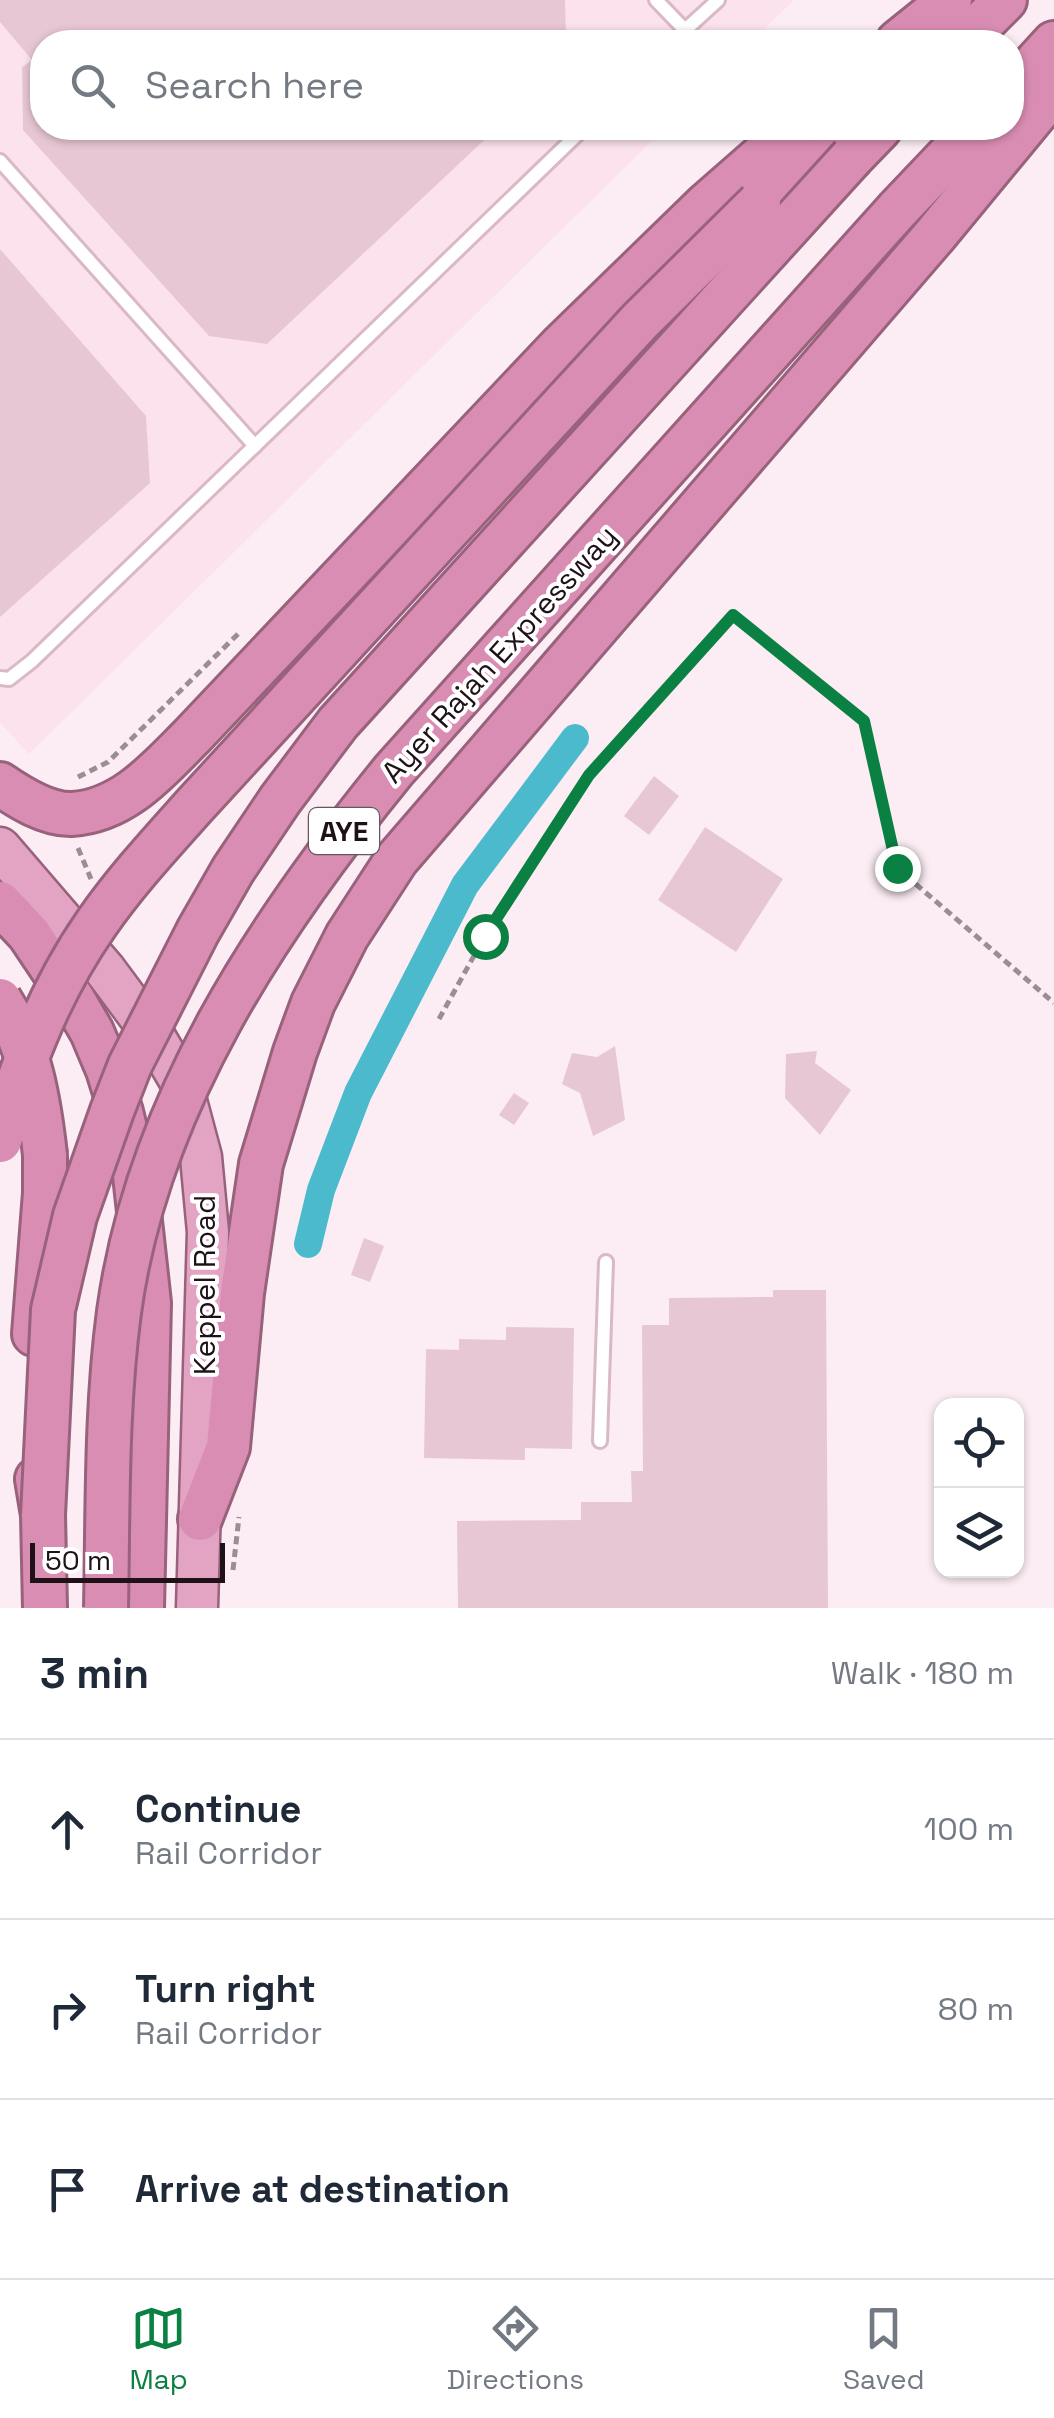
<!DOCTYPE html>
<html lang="en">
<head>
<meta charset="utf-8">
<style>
	:root { --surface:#fff; --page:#f6f6f7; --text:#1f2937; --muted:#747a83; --line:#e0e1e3; --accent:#0b8043 }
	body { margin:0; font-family:"Space Grotesk",sans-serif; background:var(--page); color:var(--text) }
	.controls { position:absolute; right:30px; bottom:30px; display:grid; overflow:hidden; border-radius:20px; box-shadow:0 2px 8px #0004 }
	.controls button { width:90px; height:90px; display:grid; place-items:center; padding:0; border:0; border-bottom:2px solid var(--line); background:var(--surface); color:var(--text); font:50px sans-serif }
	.scale { position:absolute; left:30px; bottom:25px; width:195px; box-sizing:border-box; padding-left:10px; border:5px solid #1e1218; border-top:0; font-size:28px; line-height:35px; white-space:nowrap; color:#1e1218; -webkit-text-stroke:8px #fff; paint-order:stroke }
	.stop { position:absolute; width:30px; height:30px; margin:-22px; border:8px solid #0b8043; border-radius:50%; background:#fff }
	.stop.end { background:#0b8043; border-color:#fff; box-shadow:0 2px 10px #0008 }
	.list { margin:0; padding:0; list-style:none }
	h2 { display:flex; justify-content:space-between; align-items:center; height:130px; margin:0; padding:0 40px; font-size:42px }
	h2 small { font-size:32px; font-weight:400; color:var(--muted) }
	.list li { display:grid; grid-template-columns:65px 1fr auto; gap:30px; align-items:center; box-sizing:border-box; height:180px; padding:0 40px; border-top:2px solid var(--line) }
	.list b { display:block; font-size:38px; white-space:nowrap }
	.list p { margin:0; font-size:32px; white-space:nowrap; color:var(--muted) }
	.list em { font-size:32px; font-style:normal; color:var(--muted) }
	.icon { flex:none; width:55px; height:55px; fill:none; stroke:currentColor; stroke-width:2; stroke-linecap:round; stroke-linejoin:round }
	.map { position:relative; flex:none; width:1054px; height:1608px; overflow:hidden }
	.search { position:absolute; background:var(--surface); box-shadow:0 2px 8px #0004; left:30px; right:30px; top:30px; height:110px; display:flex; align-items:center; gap:25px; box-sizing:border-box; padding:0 35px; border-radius:40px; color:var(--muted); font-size:38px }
	.sheet { height:670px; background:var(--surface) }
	nav { display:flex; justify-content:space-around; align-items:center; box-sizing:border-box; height:140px; border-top:2px solid var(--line); background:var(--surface); font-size:28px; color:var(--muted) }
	nav a { display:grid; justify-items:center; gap:5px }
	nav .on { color:var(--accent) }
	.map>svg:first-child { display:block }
</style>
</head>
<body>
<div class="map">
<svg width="1054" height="1608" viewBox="0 0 1054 1608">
	<rect width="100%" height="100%" fill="#fbedf3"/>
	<polygon fill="#fce2ed" points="0,0 794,0 751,42 42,42 42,128 665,128 29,754 0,723"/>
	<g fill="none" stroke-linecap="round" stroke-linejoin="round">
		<polyline stroke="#4bbacc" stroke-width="28" points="308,1244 321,1190 358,1093 465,885 575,738"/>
	</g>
	<g fill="#e8c7d5">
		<polygon points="0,0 565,0 566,42 42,42 42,128 497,128 267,344 209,336 23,130 22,67 32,60 0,22"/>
		<polygon points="0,249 146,416 150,483 0,617"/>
		<polygon points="654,776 679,796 649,835 624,816"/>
		<polygon points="705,827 783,879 736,952 658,900"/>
		<polygon points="615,1046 625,1120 593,1136 580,1093 562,1084 572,1053 597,1057"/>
		<polygon points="817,1051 815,1063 851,1090 820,1135 785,1098 786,1054"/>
		<polygon points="514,1093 529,1103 514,1125 499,1115"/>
		<polygon points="364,1238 384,1246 370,1282 351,1275"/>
		<polygon points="773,1290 826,1290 828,1608 458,1608 457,1521 581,1520 581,1502 632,1502 631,1471 643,1471 642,1325 669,1325 669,1298 773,1297"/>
		<polygon points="506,1327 574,1328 572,1449 525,1448 525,1460 424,1458 426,1349 459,1350 459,1339 506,1340"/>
	</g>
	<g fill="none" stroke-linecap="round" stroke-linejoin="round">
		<g stroke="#d9b8c7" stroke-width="18">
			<g id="service">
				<polyline points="656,0 685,30"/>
				<polyline points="672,42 718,0"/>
				<polyline points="0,161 255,446"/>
				<polyline points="0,678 9,679 32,661 584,128"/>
				<polyline points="600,1441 606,1262"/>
			</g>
		</g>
		<g stroke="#98627c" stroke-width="45">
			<polyline id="trunk" points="0,848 105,970 154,1036 181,1082 201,1157 208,1232 197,1608"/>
		</g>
		<g stroke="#98627c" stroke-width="48">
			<g id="motorway">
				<polyline points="898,42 950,0"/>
				<polyline points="963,42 1005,0"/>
				<polyline points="1012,89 1054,43"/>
				<polyline points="852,157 880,128"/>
				<polyline points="759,203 833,128"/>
				<polyline points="898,209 975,128"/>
				<path d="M0,784C19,797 47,815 72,814C124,811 159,769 193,735L561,346L707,204L794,128"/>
				<polyline points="0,903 29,934 74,1001 92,1032 108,1070 121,1112 134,1166 149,1303 142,1608"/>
				<polyline points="34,1334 45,1193 45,1155"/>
				<polyline points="37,1479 43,1515 45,1608"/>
				<polyline points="200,1519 228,1447 242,1293 261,1164 295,1052 313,1003 347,936 397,859 936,234 1054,91"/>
			</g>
		</g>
		<g stroke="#9a8d93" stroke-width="5" stroke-dasharray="8 5" stroke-linecap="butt">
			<polyline points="78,777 108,762 240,632"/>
			<polyline points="78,848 91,879"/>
			<polyline points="439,1019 485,936 589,775 733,615 863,721 897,868 1054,1003"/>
			<polyline points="233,1570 239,1517"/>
		</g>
		<use href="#service" stroke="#fff" stroke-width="12"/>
		<use href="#trunk" stroke="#e2a4c2" stroke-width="40"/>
		<use href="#motorway" stroke="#da8db2" stroke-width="42"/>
		<g stroke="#98627c" stroke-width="48" stroke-linecap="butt">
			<g id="motorway-bridge">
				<path d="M0,1000C30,1046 39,1101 45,1155"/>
				<path d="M0,1141C21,1064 50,990 96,924C125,882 161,843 195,805L640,321L759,203"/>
				<polyline points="43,1515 53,1310 75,1216 112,1111 130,1065 198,931 233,870 280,800 338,723 852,157"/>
				<path d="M106,1608C108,1509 106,1410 119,1312C147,1106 266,927 394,770L898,209"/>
			</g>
		</g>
		<use href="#motorway-bridge" stroke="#da8db2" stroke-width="42"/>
	</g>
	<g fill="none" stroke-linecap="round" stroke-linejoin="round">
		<polyline stroke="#0b8043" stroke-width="12" points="485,936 589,775 733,615 864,721 897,868"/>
	</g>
	<g text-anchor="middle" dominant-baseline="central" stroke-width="8" stroke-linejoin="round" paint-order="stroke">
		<rect fill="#fff" stroke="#62595d" stroke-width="2.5" x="309" y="808" width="70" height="46" rx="8"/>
		<g font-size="28" font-weight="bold" fill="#1e1218">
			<text x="344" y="831">AYE</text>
		</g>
		<g font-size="30" fill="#1e1218" stroke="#fff">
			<text transform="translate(499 654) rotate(-48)">Ayer Rajah Expressway</text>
			<text transform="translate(204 1285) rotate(-90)">Keppel Road</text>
		</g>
	</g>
</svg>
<div class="controls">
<button><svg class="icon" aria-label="locate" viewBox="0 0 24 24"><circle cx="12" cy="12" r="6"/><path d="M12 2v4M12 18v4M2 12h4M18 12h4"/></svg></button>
<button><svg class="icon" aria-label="layers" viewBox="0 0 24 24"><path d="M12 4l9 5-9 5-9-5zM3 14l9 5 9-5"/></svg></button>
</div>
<div class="scale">50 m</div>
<div class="stop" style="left:485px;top:936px"></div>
<div class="stop end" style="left:897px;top:868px"></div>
<div class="search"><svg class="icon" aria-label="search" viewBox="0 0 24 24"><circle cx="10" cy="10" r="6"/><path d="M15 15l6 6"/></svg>Search here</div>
</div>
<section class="sheet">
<h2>3 min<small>Walk · 180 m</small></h2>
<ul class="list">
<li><svg class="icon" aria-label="ahead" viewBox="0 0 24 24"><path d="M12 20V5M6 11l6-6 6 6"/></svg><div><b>Continue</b><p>Rail Corridor</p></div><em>100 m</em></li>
<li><svg class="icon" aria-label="right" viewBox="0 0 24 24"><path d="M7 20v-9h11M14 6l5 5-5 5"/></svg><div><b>Turn right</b><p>Rail Corridor</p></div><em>80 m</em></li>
<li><svg class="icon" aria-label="arrive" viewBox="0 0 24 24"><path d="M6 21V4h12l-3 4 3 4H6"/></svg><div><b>Arrive at destination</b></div></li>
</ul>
</section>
<nav>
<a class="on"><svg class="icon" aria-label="map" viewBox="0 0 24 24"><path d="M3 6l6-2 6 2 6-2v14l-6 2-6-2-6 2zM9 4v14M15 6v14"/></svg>Map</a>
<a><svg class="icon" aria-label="directions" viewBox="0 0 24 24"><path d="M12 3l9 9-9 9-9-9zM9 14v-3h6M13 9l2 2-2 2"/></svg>Directions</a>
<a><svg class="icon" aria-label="saved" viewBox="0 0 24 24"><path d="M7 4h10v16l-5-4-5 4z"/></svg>Saved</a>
</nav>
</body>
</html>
